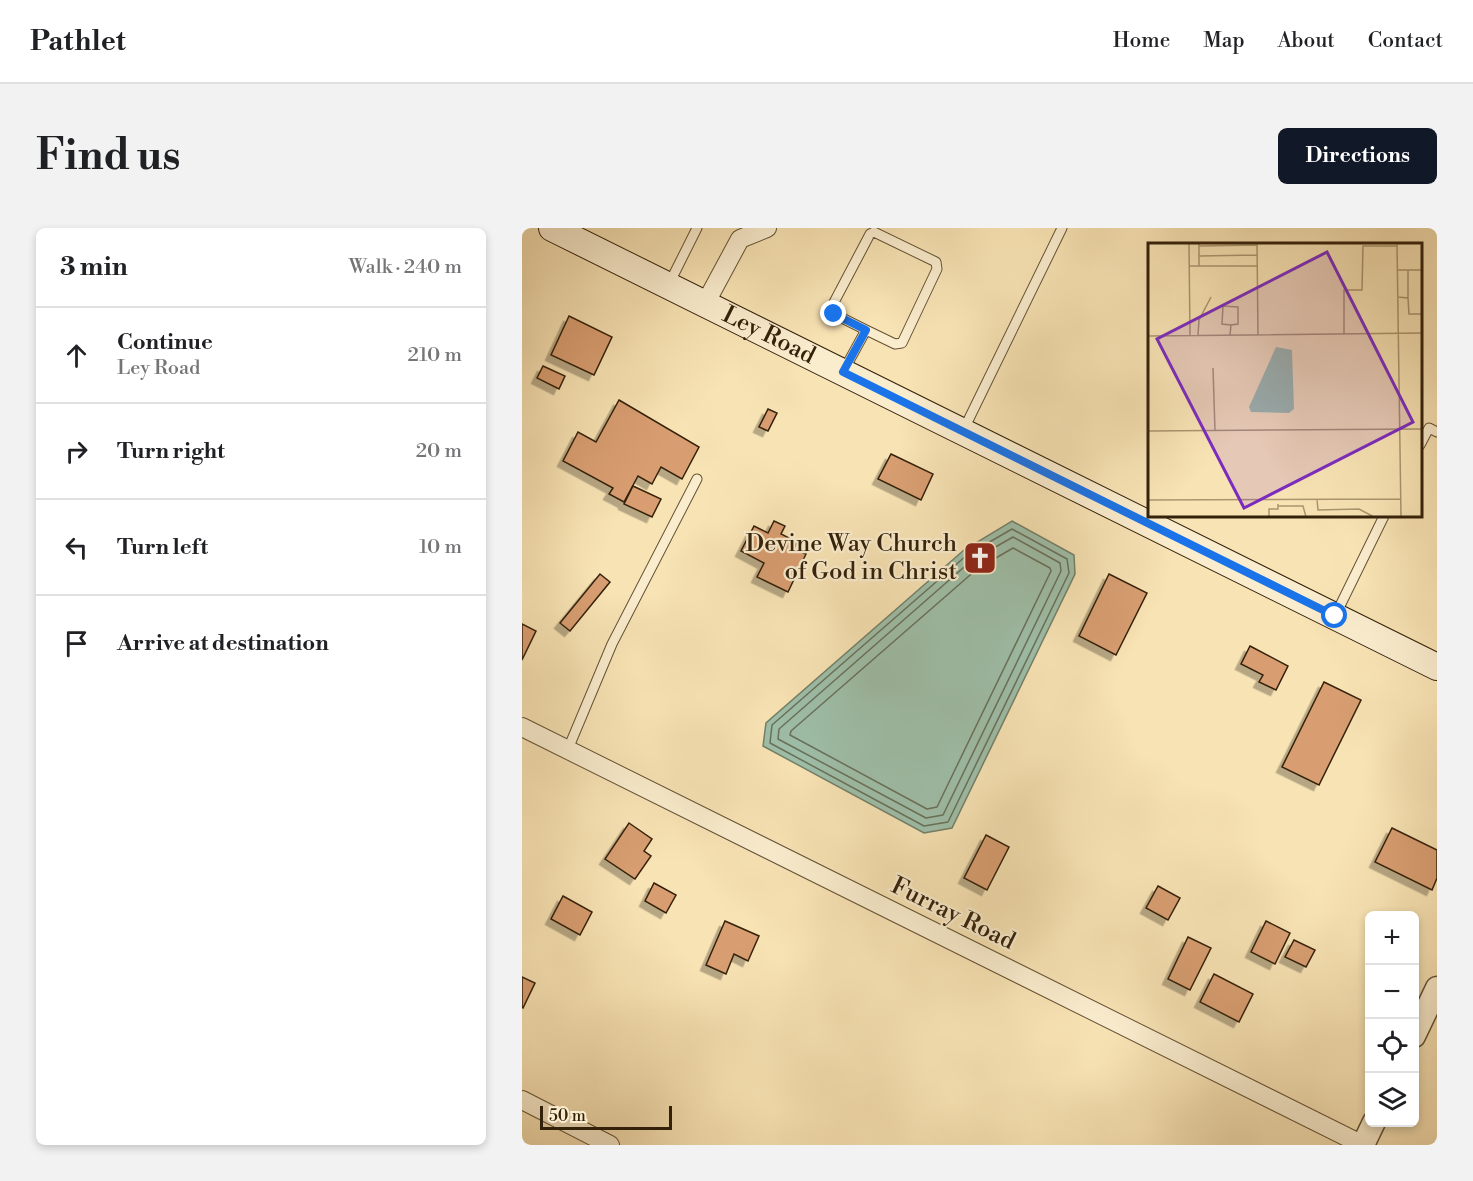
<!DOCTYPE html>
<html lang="en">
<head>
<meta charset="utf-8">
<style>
	:root { --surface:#fff; --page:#f2f2f2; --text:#202124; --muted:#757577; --line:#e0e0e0; --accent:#111827 }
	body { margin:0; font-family:"Libre Bodoni",serif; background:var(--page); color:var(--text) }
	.controls { position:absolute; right:18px; bottom:18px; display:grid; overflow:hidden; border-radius:9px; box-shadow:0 3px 9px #0003 }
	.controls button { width:54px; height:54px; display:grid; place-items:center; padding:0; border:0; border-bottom:2px solid var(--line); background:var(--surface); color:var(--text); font:30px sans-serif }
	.scale { position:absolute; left:18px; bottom:15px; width:132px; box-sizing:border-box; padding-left:6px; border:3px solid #34210a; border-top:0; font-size:16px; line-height:21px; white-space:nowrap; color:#34210a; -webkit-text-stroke:4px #faedce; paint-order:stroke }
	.stop { position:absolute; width:18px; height:18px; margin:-14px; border:4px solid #1a73e8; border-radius:50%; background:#fff }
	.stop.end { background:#1a73e8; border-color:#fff; box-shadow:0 2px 6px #0008 }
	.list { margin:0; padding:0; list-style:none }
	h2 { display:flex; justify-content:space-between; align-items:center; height:78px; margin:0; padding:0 24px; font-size:26px }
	h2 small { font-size:20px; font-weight:400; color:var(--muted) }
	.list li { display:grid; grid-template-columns:39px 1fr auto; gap:18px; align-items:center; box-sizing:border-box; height:96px; padding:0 24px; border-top:2px solid var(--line) }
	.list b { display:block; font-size:22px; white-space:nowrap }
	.list p { margin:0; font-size:20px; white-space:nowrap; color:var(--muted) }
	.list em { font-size:20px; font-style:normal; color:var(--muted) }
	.icon { flex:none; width:33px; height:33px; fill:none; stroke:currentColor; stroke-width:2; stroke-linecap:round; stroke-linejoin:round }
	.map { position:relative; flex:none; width:915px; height:917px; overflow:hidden; border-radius:9px }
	header { display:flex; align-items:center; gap:36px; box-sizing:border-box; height:84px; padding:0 30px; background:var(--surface); border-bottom:2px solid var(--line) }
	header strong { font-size:28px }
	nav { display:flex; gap:33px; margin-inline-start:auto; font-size:21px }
	.intro { display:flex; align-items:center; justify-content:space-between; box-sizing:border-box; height:144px; padding:0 36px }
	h1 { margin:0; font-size:42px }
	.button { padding:15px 27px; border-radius:9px; background:var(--accent); color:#fff; font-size:21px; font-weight:700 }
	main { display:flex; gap:36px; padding:0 36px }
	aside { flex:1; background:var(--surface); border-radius:9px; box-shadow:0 3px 9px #0003 }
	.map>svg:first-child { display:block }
</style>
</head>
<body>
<header>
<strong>Pathlet</strong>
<nav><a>Home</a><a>Map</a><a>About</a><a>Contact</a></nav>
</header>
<div class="intro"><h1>Find us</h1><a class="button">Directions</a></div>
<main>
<aside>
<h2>3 min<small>Walk · 240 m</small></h2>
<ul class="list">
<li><svg class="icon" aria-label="ahead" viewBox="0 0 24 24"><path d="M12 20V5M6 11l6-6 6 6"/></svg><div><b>Continue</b><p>Ley Road</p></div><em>210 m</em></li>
<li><svg class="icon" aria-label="right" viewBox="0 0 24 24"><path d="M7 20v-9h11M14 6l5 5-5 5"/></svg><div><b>Turn right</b></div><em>20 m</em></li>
<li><svg class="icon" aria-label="left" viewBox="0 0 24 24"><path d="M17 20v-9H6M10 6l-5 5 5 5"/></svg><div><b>Turn left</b></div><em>10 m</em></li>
<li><svg class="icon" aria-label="arrive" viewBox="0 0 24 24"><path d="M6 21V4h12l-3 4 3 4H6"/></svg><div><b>Arrive at destination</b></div></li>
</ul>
</aside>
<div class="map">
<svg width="915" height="917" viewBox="0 0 915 917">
	<defs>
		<filter id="shadow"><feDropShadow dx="-5.5" dy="5.5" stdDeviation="0" flood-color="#0004"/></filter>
	</defs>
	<rect width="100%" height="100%" fill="#f8e3b4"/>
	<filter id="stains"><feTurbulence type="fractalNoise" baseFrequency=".00333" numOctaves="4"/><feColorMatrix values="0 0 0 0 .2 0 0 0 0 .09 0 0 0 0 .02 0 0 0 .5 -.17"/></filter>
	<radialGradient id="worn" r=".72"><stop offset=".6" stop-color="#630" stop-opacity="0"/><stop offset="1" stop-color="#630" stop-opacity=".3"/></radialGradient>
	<polygon fill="#9ebfa9" stroke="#748069" stroke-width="1.5" points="490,293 552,327 553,346 430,600 402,605 241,518 244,495 442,322"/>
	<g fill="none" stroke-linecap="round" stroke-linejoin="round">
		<g stroke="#69705a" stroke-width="1.5">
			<polygon points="490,301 545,331 547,345 426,594 402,598 248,515 250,497 445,327"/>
			<polygon points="491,309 538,335 539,343 421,587 404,590 256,511 257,501 449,333"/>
			<polygon points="491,320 528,340 529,343 415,579 405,581 268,507 269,503 455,341"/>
		</g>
	</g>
	<g fill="#d89e71" stroke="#34210a" stroke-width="1.5" filter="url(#shadow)">
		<polygon points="47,88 90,109 72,147 29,127"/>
		<polygon points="21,138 43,148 37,161 15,150"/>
		<polygon points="97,172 177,219 160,251 139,239 130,256 116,248 102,274 87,266 91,260 41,233 56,204 74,214"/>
		<polygon points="246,181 255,185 246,203 237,199"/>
		<polygon points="369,226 411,246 399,272 356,251"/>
		<polygon points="111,258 139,271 130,289 102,276"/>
		<polygon points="252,293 263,298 259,306 275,314 272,321 284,326 266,364 235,349 242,335 219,323 232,298 246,305"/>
		<polygon points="78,346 88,354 48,403 38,395"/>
		<polygon points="587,346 625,365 594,427 557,408"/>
		<polygon points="0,396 14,403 0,432"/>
		<polygon points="728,418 766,438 754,462 737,454 741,447 719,436"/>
		<polygon points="802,454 839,472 797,557 760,539"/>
		<polygon points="107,595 130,611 122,623 129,628 113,651 83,631"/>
		<polygon points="870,600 915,622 915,650 910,662 853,634"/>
		<polygon points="464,607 487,619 465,662 442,650"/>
		<polygon points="132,655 154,667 144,685 123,673"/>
		<polygon points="636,658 658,670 646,692 624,680"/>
		<polygon points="41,668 70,684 58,707 29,691"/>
		<polygon points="203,693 237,708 226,733 212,726 204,746 184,737"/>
		<polygon points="744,693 768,705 753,736 729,724"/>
		<polygon points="666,709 689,720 668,762 646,751"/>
		<polygon points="772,712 793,722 784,739 763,729"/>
		<polygon points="692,746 731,766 717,794 678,774"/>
		<polygon points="0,749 13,755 1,780 0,779"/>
	</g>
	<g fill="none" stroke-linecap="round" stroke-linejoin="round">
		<g stroke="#655234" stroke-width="11">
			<g id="service">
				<polyline points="147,56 175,0"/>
				<polyline points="322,142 344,102 373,116 380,115 415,41 414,34 352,4 348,6 309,80 312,86 344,102"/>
				<polyline points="441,203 540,0"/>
				<polyline points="898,217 907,200 915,204"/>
				<polyline points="814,386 862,288"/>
				<polyline points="46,521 90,416 175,251"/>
			</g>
		</g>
		<g stroke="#655234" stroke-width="20">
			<g id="minor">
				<polyline points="183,76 218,11 245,0"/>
				<polyline points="0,499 841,917"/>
				<polyline points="0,872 88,917"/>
			</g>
		</g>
		<g stroke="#655234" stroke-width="25">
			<g id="tertiary">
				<polyline points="892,808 915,760"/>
				<polyline points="841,917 852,894"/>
			</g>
		</g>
		<g stroke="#34210a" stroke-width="28">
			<g id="secondary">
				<path id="s1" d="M30,0L915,439"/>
			</g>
		</g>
		<use href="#service" stroke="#faedce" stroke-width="9"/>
		<use href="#minor" stroke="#faedce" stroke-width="18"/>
		<use href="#tertiary" stroke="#faedce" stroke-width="22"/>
		<use href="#secondary" stroke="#faedce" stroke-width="26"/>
	</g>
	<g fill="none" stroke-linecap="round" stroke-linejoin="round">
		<polyline stroke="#1a73e8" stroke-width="8" points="312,86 344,102 321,144 813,388"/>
	</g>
	<defs>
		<g id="church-square" transform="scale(1.725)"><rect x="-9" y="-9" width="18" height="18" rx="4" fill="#8f2418" stroke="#faedce"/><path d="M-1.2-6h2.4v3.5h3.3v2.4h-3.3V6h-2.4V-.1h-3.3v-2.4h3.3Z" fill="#fff"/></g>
	</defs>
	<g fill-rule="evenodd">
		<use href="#church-square" x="458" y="330"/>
	</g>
	<g text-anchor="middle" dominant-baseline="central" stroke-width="4.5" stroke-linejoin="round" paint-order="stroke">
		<g font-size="24" fill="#34210a" stroke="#faedce">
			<text stroke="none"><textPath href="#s1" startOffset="242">Ley Road</textPath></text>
			<text transform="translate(431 686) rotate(26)">Furray Road</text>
		</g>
		<g font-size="24" fill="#34210a" stroke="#faedce" text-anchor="end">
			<text x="435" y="316">Devine Way Church<tspan x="435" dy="28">of God in Christ</tspan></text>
		</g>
	</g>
	<g transform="translate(626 15)">
		<rect width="274" height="274" fill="#f8e3b4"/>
		<path d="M128,104L144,107L146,166L141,170L103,169L101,164Z" fill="#9ebfa9"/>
		<path fill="none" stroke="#aa9570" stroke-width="1.5" d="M41,1L42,92M51,1V23M109,1L110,92M249,1L253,274M51,3L109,2M51,13L109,12M41,23H109M249,27H275M260,27V55M249,54L260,55L261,71H275M196,91V47H214L215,3H249M50,92L51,77L63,54M82,92L83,82L90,81V64L75,63L74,81L83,82M0,93L275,90M65,125L67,188M0,188L275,186M169,256L170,267L211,266L226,274M0,257L253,256M130,263H155L158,274M121,274V266H130V261"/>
		<path fill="#7b2cbf" fill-opacity="0.15" stroke="#7b2cbf" stroke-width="3" d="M179,9L265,179L96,265L9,96Z"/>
		<rect width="274" height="274" fill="none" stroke="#34210a" stroke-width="3"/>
	</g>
	<rect width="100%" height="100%" filter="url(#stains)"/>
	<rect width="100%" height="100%" fill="url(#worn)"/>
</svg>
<div class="controls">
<button>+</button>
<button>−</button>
<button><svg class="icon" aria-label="locate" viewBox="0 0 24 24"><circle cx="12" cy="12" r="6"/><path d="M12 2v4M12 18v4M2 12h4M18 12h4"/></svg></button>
<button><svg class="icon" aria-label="layers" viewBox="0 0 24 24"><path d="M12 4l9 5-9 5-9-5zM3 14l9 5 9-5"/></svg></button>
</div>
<div class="scale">50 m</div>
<div class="stop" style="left:813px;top:388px"></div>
<div class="stop end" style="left:312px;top:86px"></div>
</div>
</main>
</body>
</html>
